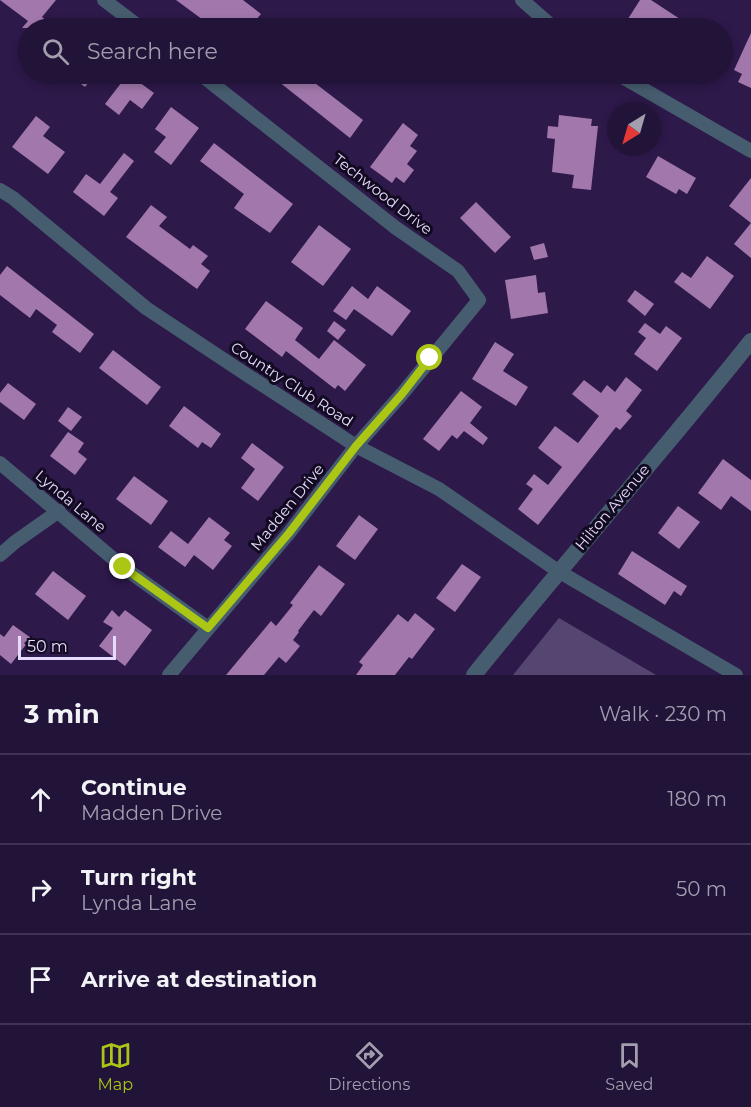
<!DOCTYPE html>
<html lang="en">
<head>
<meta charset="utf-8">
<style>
	:root { --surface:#221338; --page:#2e2043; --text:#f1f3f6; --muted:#a29eae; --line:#3f3253; --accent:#abc615 }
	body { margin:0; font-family:Montserrat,sans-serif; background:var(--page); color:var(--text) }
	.compass { position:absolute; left:607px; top:102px; width:54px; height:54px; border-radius:50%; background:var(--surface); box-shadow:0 3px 9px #0003; rotate:217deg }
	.scale { position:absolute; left:18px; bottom:15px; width:98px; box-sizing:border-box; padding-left:6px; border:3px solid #e5dbfc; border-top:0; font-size:16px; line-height:21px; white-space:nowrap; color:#e5dbfc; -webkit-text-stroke:4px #120a20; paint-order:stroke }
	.stop { position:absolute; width:18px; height:18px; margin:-14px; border:4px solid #abc615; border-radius:50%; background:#fff }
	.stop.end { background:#abc615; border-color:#fff; box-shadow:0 2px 6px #0008 }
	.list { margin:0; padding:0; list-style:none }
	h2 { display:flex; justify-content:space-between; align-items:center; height:78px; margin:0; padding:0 24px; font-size:26px }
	h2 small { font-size:20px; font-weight:400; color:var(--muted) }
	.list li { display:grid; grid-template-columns:39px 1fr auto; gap:18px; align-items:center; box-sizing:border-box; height:90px; padding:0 24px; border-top:2px solid var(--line) }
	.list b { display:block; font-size:22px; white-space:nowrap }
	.list p { margin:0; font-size:20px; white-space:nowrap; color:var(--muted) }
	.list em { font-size:20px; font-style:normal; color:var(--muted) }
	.icon { flex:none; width:33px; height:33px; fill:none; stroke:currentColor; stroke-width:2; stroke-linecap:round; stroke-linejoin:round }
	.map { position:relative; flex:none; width:751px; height:675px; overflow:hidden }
	.search { position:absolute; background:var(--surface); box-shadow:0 3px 9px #0003; left:18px; right:18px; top:18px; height:66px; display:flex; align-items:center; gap:15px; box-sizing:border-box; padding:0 21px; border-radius:33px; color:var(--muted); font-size:22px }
	.sheet { height:348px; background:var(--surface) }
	nav { display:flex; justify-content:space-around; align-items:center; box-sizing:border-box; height:84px; border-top:2px solid var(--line); background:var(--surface); font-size:16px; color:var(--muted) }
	nav a { display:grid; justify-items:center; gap:3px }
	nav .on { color:var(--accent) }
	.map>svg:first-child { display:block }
</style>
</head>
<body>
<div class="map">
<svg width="751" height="675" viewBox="0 0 751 675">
	<rect width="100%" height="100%" fill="#2e194b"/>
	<polygon fill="#554671" points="559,618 656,675 513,675"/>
	<g fill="#a278ac">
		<polygon points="0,0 56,0 42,17 48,22 43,28 22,28 28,21"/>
		<polygon points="176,0 243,0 261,14 255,21 265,28 214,28"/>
		<polygon points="640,0 651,0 680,19 673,28 636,28 626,22"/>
		<polygon points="751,33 751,88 738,82 742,74 734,70"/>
		<polygon points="67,74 95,74 85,87"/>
		<polygon points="128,74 154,93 142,109 130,100 119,115 105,104"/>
		<polygon points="269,74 317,74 311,80 363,120 350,138"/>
		<polygon points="171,107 199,128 171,165 154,152 166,137 155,129"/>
		<polygon points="559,115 592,119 591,126 598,126 591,190 572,188 574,175 552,172 555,139 547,138 548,126 558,127"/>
		<polygon points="36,116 50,127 43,136 65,152 48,174 12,147"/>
		<polygon points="403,123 418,135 410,146 417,151 407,164 414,170 404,183 396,177 392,183 370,167"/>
		<polygon points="214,143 293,204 270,233 234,208 244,194 200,161"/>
		<polygon points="124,153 134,161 110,192 118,198 104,216 73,192 86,174 100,184"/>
		<polygon points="658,156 696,178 687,194 679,189 676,194 646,177"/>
		<polygon points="751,178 751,223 729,206"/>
		<polygon points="476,202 511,237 495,253 460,218"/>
		<polygon points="151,205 167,217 159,226 190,249 193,245 208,256 201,264 210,271 197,289 126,237"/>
		<polygon points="751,223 751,258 734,244"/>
		<polygon points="319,225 351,249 323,286 291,262"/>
		<polygon points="544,243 548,257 534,260 530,247"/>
		<polygon points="707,256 734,276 710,309 674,282 682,272 691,278"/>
		<polygon points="7,266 94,334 80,353 52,332 57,325 36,309 30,318 0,295 0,275"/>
		<polygon points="536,275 538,293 545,292 548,313 511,319 505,280"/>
		<polygon points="352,286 368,299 377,286 411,311 392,336 354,309 346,320 333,311"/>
		<polygon points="635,290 654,304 645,316 627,301"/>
		<polygon points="266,301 303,328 295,340 319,359 334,340 366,365 345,391 338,385 335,389 286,351 282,357 245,329"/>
		<polygon points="334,321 346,330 338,340 327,331"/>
		<polygon points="645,323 660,334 666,326 682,338 657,371 634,354 646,338 638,332"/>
		<polygon points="495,342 514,354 503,371 528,387 516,406 472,379"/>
		<polygon points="113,350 161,387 147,405 99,368"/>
		<polygon points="626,377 642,390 626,411 632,416 620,430 616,427 538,525 518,509 533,489 526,484 534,474 548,485 562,467 538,448 555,426 578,443 599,416 572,394 584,380 601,393 607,385 615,392"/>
		<polygon points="8,383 36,404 24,420 0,402 0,393"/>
		<polygon points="461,391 482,407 470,423 488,438 483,445 464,431 457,439 452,435 439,451 423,439"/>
		<polygon points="184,406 221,434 211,448 202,442 198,448 169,426"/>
		<polygon points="68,407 82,417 71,431 58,421"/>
		<polygon points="68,432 84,443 78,452 87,459 75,475 50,456"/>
		<polygon points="252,443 284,467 258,501 241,488 255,469 241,458"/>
		<polygon points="723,459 751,480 751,511 731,496 721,510 698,493"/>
		<polygon points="134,476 168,501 151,525 116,499"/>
		<polygon points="678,506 700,522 679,549 658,533"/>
		<polygon points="359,515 378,529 355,560 336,546"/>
		<polygon points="209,517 230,533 224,540 232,546 213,570 194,555 185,567 158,547 171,531 188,544"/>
		<polygon points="632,551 687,586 681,596 674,591 665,605 618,574"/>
		<polygon points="462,564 481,577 455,612 436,598"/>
		<polygon points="319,565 345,584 321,616 314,610 298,631 299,632 293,640 300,646 286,663 279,657 264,675 226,675 271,621 276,626 293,605 290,603"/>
		<polygon points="53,571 86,596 68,620 35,594"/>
		<polygon points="112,610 119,617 125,610 152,630 125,666 99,646 113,628 103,622"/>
		<polygon points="415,613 435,629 412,659 409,657 395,675 356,675 363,665 359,662 398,614 408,622"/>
		<polygon points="13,625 31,638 11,664 0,655 0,634 4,637"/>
	</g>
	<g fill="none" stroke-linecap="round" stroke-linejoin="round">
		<g stroke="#455d6e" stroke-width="14">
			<polyline points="104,0 141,28"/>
			<polyline points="522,0 554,28"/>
			<polyline points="617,74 751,151"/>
			<polyline points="0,190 13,198 146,308 241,371 356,446 439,489 558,571 736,675"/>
			<polyline points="0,463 123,567 208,628"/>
			<polyline points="0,555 15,542 59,511"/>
			<polyline points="169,675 289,533 356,446 402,394 479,300 458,271 396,228 200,74"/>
		</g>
		<path stroke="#455d6e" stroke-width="16" d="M474,675C565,562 661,454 751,341"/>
	</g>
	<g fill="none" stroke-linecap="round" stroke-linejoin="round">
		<polyline stroke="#abc615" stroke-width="8" points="123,567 208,628 289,533 356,446 402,394 430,358"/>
	</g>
	<g text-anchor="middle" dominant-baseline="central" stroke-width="6" stroke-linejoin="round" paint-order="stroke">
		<g font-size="15" fill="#e5dbfc" stroke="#120a20">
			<text transform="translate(383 194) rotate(38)">Techwood Drive</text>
			<text transform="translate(292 384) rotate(33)">Country Club Road</text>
			<text transform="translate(71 501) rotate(40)">Lynda Lane</text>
			<text transform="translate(287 507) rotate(-51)">Madden Drive</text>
			<text transform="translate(612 507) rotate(-50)">Hilton Avenue</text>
		</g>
	</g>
</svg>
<svg class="compass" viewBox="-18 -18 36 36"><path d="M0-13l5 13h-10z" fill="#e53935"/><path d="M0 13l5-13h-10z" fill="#a29eae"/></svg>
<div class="scale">50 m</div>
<div class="stop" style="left:430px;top:358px"></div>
<div class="stop end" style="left:123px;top:567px"></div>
<div class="search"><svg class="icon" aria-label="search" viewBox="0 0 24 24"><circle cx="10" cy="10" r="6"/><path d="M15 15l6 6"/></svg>Search here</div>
</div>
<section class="sheet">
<h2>3 min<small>Walk · 230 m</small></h2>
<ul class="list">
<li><svg class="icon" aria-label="ahead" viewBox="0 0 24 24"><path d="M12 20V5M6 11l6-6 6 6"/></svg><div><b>Continue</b><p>Madden Drive</p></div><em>180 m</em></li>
<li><svg class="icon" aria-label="right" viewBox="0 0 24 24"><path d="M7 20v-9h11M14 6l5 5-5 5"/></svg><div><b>Turn right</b><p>Lynda Lane</p></div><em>50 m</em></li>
<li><svg class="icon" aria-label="arrive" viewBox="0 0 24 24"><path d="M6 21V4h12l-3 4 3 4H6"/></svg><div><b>Arrive at destination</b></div></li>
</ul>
</section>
<nav>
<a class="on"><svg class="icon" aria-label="map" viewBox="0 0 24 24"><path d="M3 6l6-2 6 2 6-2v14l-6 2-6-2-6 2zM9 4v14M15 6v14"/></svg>Map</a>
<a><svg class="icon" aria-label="directions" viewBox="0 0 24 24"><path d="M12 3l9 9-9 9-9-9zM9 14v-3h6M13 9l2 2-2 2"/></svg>Directions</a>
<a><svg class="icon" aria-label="saved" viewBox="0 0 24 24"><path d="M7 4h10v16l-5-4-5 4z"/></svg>Saved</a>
</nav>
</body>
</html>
